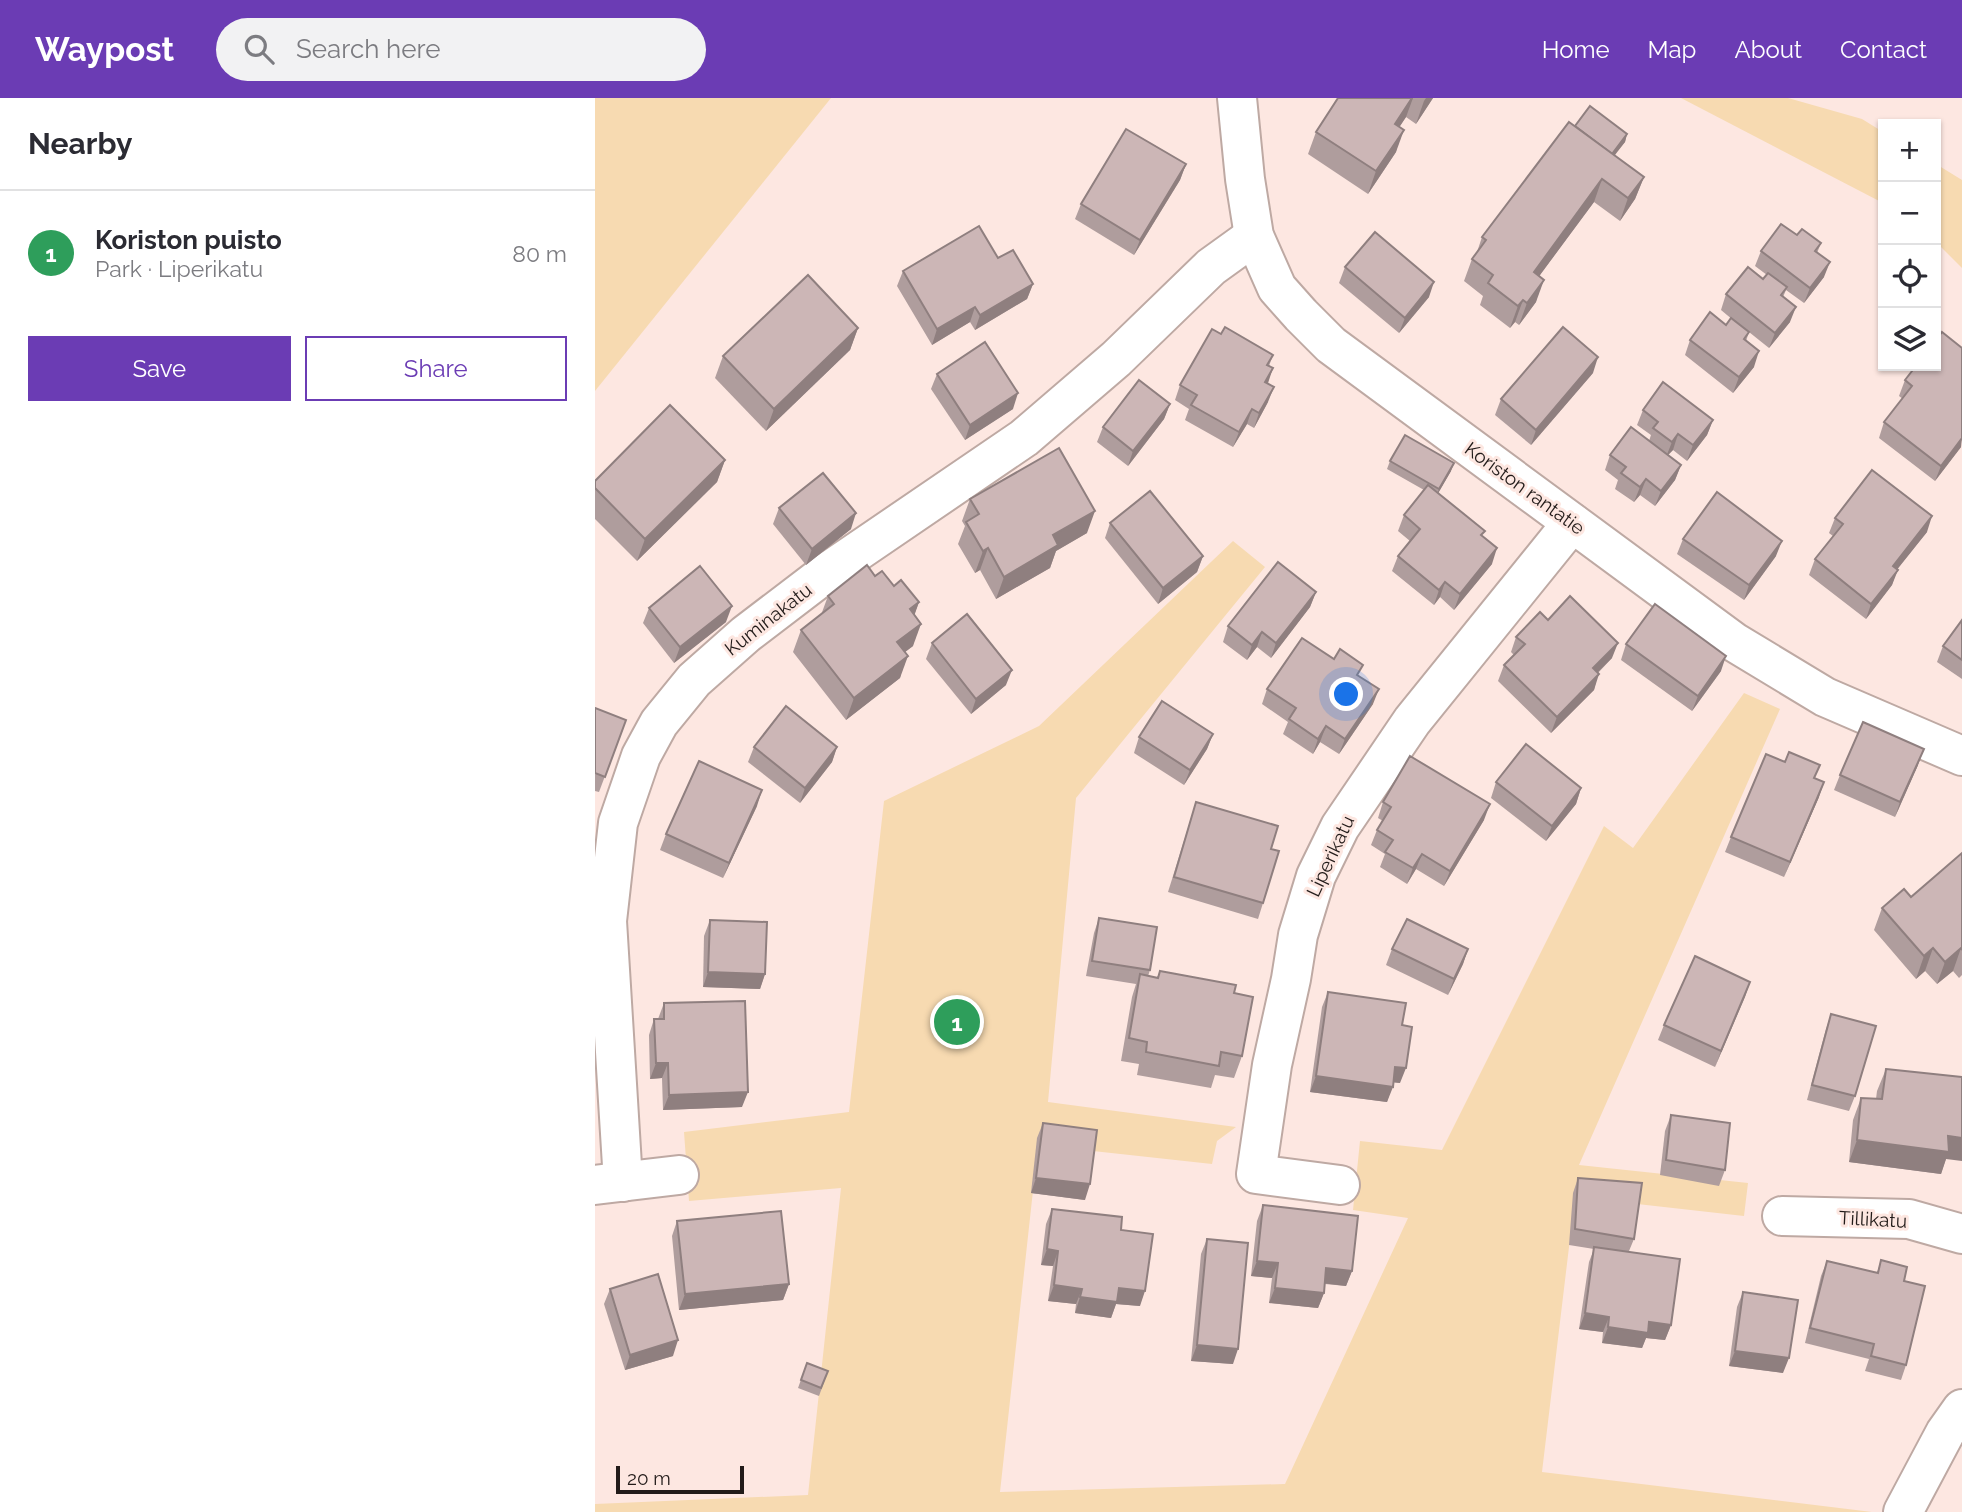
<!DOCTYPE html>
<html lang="en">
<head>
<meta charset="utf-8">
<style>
	:root { --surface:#fff; --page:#f2f2f3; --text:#2b2b33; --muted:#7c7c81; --line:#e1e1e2; --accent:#6b3cb4 }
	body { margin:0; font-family:Raleway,sans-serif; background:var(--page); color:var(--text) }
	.controls { position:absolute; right:21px; top:21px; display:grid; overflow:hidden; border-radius:0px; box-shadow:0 2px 5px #0004 }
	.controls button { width:63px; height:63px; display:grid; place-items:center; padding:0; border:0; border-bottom:2px solid var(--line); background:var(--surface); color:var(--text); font:35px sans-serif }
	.scale { position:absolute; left:21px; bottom:18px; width:128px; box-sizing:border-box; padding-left:7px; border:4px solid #221b19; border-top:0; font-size:19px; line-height:24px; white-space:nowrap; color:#221b19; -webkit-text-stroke:5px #fde7e1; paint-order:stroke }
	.you { position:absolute; left:752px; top:597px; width:24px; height:24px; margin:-18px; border:5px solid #fff; border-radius:50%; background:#1a73e8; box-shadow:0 0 0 10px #1a73e833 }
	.badge { display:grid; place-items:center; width:46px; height:46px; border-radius:50%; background:var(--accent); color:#fff; font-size:23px; font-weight:700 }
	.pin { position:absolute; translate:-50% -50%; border:4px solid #fff; box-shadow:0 2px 7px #0006 }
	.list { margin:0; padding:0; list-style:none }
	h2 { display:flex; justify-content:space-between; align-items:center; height:91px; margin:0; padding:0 28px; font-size:30px }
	h2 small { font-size:23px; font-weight:400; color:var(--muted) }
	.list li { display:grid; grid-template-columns:46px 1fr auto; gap:21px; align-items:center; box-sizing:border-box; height:126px; padding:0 28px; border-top:2px solid var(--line) }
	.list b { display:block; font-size:26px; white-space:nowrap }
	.list p { margin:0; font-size:23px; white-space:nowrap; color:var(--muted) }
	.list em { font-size:23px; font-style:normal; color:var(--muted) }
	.actions { display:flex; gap:14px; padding:21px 28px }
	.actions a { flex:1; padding:16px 0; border:2px solid var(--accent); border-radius:0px; text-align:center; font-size:24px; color:var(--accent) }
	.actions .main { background:var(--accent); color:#fff }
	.icon { flex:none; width:38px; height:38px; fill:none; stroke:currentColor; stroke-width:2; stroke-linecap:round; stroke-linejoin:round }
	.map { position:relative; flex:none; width:1367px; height:1414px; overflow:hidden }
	header { display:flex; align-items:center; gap:42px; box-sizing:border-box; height:98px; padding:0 35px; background:var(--accent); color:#fff }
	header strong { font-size:33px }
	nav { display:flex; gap:38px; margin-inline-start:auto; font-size:24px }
	.search { width:490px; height:63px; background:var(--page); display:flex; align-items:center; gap:18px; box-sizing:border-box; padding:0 24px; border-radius:38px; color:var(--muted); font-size:26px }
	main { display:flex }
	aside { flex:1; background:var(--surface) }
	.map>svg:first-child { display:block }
</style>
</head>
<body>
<header>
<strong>Waypost</strong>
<div class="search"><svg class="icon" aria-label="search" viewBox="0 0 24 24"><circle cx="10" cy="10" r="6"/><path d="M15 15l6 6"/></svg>Search here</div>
<nav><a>Home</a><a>Map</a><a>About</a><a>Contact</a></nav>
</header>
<main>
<aside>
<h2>Nearby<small></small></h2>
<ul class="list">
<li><span class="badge" style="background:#2e9e5b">1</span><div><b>Koriston puisto</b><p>Park · Liperikatu</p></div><em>80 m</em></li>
</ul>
<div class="actions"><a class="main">Save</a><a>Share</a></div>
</aside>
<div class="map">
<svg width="1367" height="1414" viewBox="0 0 1367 1414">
	<rect width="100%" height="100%" fill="#fde7e1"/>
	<g fill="#f7dab1">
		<polygon points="0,0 236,0 0,293"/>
		<polygon points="1086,0 1193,0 1267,21 1288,34 1288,105"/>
		<polygon points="1341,66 1367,82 1367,170 1341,144"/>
		<polygon points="638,443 670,469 481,700 453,1004 641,1029 622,1043 617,1066 443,1047 405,1394 690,1386 813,1120 758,1112 765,1043 847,1052 1009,728 1038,750 1149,595 1185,611 984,1067 1153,1085 1149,1118 980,1099 947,1374 1277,1414 0,1414 0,1406 213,1397 246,1090 94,1103 89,1034 254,1014 289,703 444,628"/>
	</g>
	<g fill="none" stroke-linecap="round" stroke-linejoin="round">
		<g stroke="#bea9a3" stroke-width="42">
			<g id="minor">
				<polyline points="642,0 650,81 659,138 682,190 706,217 736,247 1139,544 1230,599 1367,658"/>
				<polyline points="28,1084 12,823 23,725 46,658 64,625 99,582 151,536 231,475 429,340 521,261 616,169 659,138"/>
				<polyline points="0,1087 84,1077"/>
				<polyline points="745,1087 661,1076 677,967 696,881 703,837 721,778 745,729 817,623 977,425"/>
				<polyline points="1187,1118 1314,1121 1367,1136"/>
				<polyline points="1308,1414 1350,1335 1367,1311"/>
			</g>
		</g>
		<use href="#minor" stroke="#fff" stroke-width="38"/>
	</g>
	<g fill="#af9d9d">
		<polygon points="743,0 838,0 821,26 811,19 804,29 801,54 773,96 713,56 721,34"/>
		<polygon points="980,28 1032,36 1030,44 1019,57 1049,79 1040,101 1025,123 999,104 944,178 941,204 924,227 920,224 915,230 885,207 888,198 869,183 877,161 882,154 887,139"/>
		<polygon points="591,66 585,82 539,157 480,121 486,106"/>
		<polygon points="1202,137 1226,145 1222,155 1229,179 1209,205 1191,192 1188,199 1195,224 1174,250 1154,234 1151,243 1159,269 1138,295 1090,257 1095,242 1131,227 1138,222 1126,212 1131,196 1168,181 1172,177 1160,168 1166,153"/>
		<polygon points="403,160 438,186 432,201 380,232 375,224 337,247 302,188 308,173"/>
		<polygon points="750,169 834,199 804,235 744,185"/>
		<polygon points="263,230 255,252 171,333 120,280 128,258"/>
		<polygon points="626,236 678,257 674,268 673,286 673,304 659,330 652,326 638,349 590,322 594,311 580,302 585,287"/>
		<polygon points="1321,268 1366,349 1340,383 1284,340 1289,324 1308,301 1304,298 1310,282"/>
		<polygon points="998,275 936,347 900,317 906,301"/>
		<polygon points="342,276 418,311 370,342 336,291"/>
		<polygon points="575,306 569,321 533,368 502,344 508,329"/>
		<polygon points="1048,312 1118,322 1112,337 1092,363 1078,352 1073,357 1086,367 1080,382 1060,408 1045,397 1039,404 1020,391 1023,382 1010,372 1015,357 1054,343 1056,337 1042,327"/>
		<polygon points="130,362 122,384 42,463 0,421 0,383"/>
		<polygon points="795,363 856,373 843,395 888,439 897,466 859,512 845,499 839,507 797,473 803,458 815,443 803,433 809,417 829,392 792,371"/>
		<polygon points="375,401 492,435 461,453 455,470 401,501 385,472 380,475 363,446 370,428 367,423"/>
		<polygon points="184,410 256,431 211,467 178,426"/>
		<polygon points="1240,420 1332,434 1302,471 1297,487 1271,521 1214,477 1220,461 1238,438 1234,435"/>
		<polygon points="515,425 608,458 602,474 563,506 510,440"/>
		<polygon points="1088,441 1181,458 1149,502 1082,456"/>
		<polygon points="280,478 324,504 319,517 318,548 310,554 305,580 251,622 198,554 206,532 226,517 233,498"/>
		<polygon points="721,494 715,509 676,560 662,549 652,562 628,544 633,528"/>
		<polygon points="54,510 131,524 79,565 48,525"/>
		<polygon points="953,522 1017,560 1003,575 999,592 956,635 903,583 909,567 919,557 916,554 921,539"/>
		<polygon points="1367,522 1367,581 1342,564 1348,548"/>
		<polygon points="337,545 411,587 376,616 331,561"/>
		<polygon points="1031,546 1126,573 1097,613 1026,562"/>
		<polygon points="764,578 778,606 744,656 725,644 718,656 688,636 693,624 667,606 672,591"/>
		<polygon points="0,610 31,622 4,694 0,693"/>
		<polygon points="618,636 612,651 589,687 539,655 544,639"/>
		<polygon points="159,649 242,649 237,664 205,705 153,664"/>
		<polygon points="1323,667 1300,719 1239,692 1245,677"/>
		<polygon points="1220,680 1224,699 1189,779 1130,754 1136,739"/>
		<polygon points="901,684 986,690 981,706 951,743 896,700"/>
		<polygon points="601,704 676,751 668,805 663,821 573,794"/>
		<polygon points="788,704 889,722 849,788 821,771 812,786 785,769 790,756 776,747 782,732 788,723 783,720"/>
		<polygon points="162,708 128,780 65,752 71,736"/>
		<polygon points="1367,755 1367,877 1364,880 1358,873 1342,886 1330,873 1321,881 1279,832 1287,810 1316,799"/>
		<polygon points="504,820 555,872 553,878 562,880 565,873 639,895 647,958 639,980 620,977 616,990 542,977 544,966 526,963 537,899 541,886 491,878 499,835"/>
		<polygon points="115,822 170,876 165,891 108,889 109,838"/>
		<polygon points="797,851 873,851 868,866 853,897 791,867"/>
		<polygon points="1155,884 1120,969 1063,942 1069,927"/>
		<polygon points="733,894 807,927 805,985 798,984 792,1004 715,994 727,909"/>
		<polygon points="69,905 147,1009 68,1012 67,980 55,981 54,937 59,921 63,921"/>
		<polygon points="1236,916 1260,998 1254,1013 1212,1002 1231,931"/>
		<polygon points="1291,971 1351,1061 1346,1076 1254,1064 1258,1022 1266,1000 1281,1001 1282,993"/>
		<polygon points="1076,1017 1130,1072 1124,1088 1065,1077 1070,1033"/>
		<polygon points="448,1025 490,1102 436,1095 442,1040"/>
		<polygon points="983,1080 1039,1141 1034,1153 1076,1227 1070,1242 1051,1240 1047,1250 1007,1245 1008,1234 984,1231 994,1164 999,1151 974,1147 978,1095"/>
		<polygon points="668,1107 757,1173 751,1188 730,1186 729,1195 723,1210 674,1205 677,1180 656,1178 662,1123"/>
		<polygon points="457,1111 526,1132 545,1208 521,1206 516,1220 480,1215 481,1206 453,1203 458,1168 446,1167 451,1126"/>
		<polygon points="82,1123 194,1186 188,1202 84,1212 77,1138"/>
		<polygon points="612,1141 638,1266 596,1263 606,1156"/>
		<polygon points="1286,1162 1309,1183 1311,1267 1306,1282 1270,1273 1274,1261 1210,1245 1226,1178 1232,1163 1282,1175"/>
		<polygon points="15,1191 78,1258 30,1272 9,1206"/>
		<polygon points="1148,1194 1188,1275 1134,1268 1142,1209"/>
		<polygon points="212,1265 233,1273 224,1298 203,1290"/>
	</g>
	<g fill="#8f7f7f">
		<polygon points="817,0 818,0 811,19 792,48 800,26"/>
		<polygon points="831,0 838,0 821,26 829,3"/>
		<polygon points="809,32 801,54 773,96 781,73"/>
		<polygon points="1032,36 1030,44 1013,66 1015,58"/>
		<polygon points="591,66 585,82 539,157 545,142"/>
		<polygon points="1049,79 1040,101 1025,123 1033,100"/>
		<polygon points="1007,81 999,104 931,196 939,174"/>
		<polygon points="1235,164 1229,179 1209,205 1215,190"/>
		<polygon points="949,182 941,204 924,227 932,205"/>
		<polygon points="839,184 834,199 804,235 810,220"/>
		<polygon points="438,186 432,201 380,232 385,217"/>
		<polygon points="928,202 920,224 915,230 923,208"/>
		<polygon points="380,209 375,224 337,247 342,231"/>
		<polygon points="1201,209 1195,224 1174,250 1180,235"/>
		<polygon points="263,230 255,252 171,333 179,311"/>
		<polygon points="1164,253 1159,269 1138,295 1144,279"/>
		<polygon points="1003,259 998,275 936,347 941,332"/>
		<polygon points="678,270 673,285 670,284"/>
		<polygon points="679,289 673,304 659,330 664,315"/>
		<polygon points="423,295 418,311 370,342 375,327"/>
		<polygon points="575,306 569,321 533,368 538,353"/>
		<polygon points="657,311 652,326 638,349 644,334"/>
		<polygon points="1118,322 1112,337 1092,363 1098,347"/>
		<polygon points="1083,336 1078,352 1071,359 1077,344"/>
		<polygon points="1367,340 1366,349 1340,383 1346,368"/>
		<polygon points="130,362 122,384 42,463 50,441"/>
		<polygon points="859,365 856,373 841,399 844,391"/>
		<polygon points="1086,367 1080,382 1060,408 1066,393"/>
		<polygon points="1051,381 1045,397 1039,404 1045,389"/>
		<polygon points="500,413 492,435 461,453 455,470 401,501 409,479 458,437"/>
		<polygon points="261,415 256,431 211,467 217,451"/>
		<polygon points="1337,418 1332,434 1293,483 1298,468"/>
		<polygon points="1187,443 1181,458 1149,502 1154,487"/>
		<polygon points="393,450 385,472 380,475 388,453"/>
		<polygon points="902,450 897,466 859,512 865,496"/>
		<polygon points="608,458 602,474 563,506 568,490"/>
		<polygon points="1303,472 1297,487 1271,521 1276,506"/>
		<polygon points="850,484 845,499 839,507 844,492"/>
		<polygon points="721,494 715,509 676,560 681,545"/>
		<polygon points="324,504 316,527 315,511"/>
		<polygon points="137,508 131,524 79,565 85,549"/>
		<polygon points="326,526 318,548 294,566 302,544"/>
		<polygon points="667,534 662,549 652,562 657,547"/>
		<polygon points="1023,545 1017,560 992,585 998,570"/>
		<polygon points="313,558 305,580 251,622 259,600"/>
		<polygon points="1131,558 1126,573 1097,613 1103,598"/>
		<polygon points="417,572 411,587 376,616 381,601"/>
		<polygon points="1004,576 999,592 956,635 962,619"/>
		<polygon points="784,591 778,606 744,656 750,641"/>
		<polygon points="731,628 725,644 718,656 723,641"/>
		<polygon points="618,636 612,651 589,687 595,672"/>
		<polygon points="242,649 237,664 205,705 210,690"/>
		<polygon points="1329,651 1323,667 1300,719 1305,704"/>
		<polygon points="1229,684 1224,699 1189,779 1195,764"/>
		<polygon points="986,690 981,706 951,743 957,728"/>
		<polygon points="167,692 162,708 128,780 134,765"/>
		<polygon points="895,706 889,722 849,788 855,773"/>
		<polygon points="827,756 821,771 812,786 818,770"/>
		<polygon points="1338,850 1330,873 1321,881 1329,858"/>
		<polygon points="1366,850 1358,873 1342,886 1350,864"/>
		<polygon points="873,851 868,866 853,897 859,881"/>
		<polygon points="113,874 170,876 165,891 108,889"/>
		<polygon points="1155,884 1150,899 1120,969 1126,953"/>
		<polygon points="61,965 73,965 67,980 55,981"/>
		<polygon points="800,969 811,970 805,985 795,984"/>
		<polygon points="721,978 798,989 792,1004 715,994"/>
		<polygon points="153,994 147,1009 68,1012 74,997"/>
		<polygon points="1353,1038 1367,1040 1367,1063 1351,1061 1346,1076 1254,1064 1262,1042"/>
		<polygon points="441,1080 495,1086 490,1102 436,1095"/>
		<polygon points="452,1151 463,1153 458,1168 446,1167"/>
		<polygon points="662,1163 683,1165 677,1180 656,1178"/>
		<polygon points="731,1170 757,1173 751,1188 726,1185"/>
		<polygon points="194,1186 188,1202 84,1212 90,1196"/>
		<polygon points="459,1187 487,1191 481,1206 453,1203"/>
		<polygon points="524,1190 550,1193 545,1208 521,1206 516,1220 480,1215 485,1199"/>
		<polygon points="680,1190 729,1195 723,1210 674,1205"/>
		<polygon points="990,1215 1014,1219 1008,1234 984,1231"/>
		<polygon points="1054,1224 1076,1227 1070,1242 1051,1240 1047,1250 1007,1245 1013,1229"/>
		<polygon points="83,1242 78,1258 30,1272 35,1257"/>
		<polygon points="602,1247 643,1251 638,1266 596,1263"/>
		<polygon points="1140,1253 1194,1260 1188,1275 1134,1268"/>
	</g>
	<g fill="#ccb6b6" stroke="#8f7f7f" stroke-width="2">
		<polygon points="743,0 817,0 800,26 809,32 781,73 721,34"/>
		<polygon points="995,8 1032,36 1017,56 980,28"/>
		<polygon points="974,24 1049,79 1033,100 1007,81 939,174 949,182 932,205 928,202 923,208 893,185 898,177 877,161 891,142 887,139"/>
		<polygon points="531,31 591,66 545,142 486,106"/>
		<polygon points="1186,126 1202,137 1207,131 1226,145 1220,153 1235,164 1215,190 1166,153"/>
		<polygon points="384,128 403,160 418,152 438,186 385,217 380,209 342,231 308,173"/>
		<polygon points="780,134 839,184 810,220 750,169"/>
		<polygon points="1153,169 1168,181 1173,175 1192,189 1186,197 1201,209 1180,235 1131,196"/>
		<polygon points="213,177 263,230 179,311 128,258"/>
		<polygon points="1115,214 1131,227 1136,220 1154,234 1149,241 1164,253 1144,279 1095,242"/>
		<polygon points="630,229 678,257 672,267 678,270 670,284 679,289 664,315 657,311 644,334 596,307 602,297 585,287 617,231 626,236"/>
		<polygon points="968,229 1003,259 941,332 906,301"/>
		<polygon points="1347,234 1367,250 1367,340 1346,368 1289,324 1317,288 1310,282 1321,268 1341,268 1341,242"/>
		<polygon points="390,244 423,295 375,327 342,276"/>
		<polygon points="544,282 575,306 538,353 508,329"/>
		<polygon points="1068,284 1118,322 1098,347 1083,336 1077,344 1058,330 1063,324 1048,312"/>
		<polygon points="75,307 130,362 50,441 0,390 0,383"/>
		<polygon points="1036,329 1086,367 1066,393 1051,381 1045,389 1026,375 1031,369 1015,357"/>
		<polygon points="810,337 859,365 844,391 795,363"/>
		<polygon points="464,350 500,413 458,437 463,447 409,479 393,450 388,453 371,424 384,416 375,401"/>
		<polygon points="1277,372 1337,418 1298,468 1303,472 1276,506 1220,461 1248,426 1240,420"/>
		<polygon points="228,375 261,415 217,451 184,410"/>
		<polygon points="833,387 890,433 886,437 902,450 865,496 850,484 844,492 803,458 825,431 809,417"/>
		<polygon points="555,393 608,458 568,490 515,425"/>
		<polygon points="1122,394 1187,443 1154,487 1088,441"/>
		<polygon points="683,464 721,494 681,545 667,534 657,547 633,528"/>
		<polygon points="272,467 280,478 287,473 299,488 306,482 324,504 315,511 326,526 302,544 313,558 259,600 206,532 239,506 233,498"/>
		<polygon points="105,468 137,508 85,549 54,510"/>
		<polygon points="975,498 1023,545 998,570 1004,576 962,619 909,567 930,546 921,539 945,514 953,522"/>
		<polygon points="1060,506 1131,558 1103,598 1031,546"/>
		<polygon points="372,516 417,572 381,601 337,545"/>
		<polygon points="1367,522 1367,562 1348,548"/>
		<polygon points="707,540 739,561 745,551 768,567 762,577 784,591 750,641 731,628 723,641 694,621 701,610 672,591"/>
		<polygon points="567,603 618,636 595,672 544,639"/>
		<polygon points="191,608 242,649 210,690 159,649"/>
		<polygon points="0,610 31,622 10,679 0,675"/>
		<polygon points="1268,624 1329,651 1305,704 1245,677"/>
		<polygon points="931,646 986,690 957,728 901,684"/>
		<polygon points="1194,654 1225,667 1219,680 1229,684 1195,764 1136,739 1171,656 1190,664"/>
		<polygon points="815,658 895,706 855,773 827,756 818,770 790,754 798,742 782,732 796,709 788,704"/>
		<polygon points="104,663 167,692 134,765 71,736"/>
		<polygon points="601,704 683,728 676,751 684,753 668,805 579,779"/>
		<polygon points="1367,755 1367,852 1366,850 1350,864 1338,850 1329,858 1287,810 1309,791 1316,799"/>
		<polygon points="504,820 562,829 555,872 497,863"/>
		<polygon points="812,821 873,851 859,881 797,851"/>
		<polygon points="115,822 172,824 170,876 113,874"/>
		<polygon points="1100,858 1155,884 1126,953 1069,927"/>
		<polygon points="565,873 641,887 639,895 658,899 647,958 626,954 624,968 551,954 552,944 534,940 545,876 563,880"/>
		<polygon points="733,894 811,905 807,927 817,929 811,970 800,969 798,989 721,978"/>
		<polygon points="150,903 153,994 74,997 73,965 61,965 59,921 69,921 69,905"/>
		<polygon points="1236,916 1281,928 1260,998 1217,987"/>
		<polygon points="1291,971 1367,979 1367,1040 1353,1038 1354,1054 1262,1042 1266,1000 1287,1001"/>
		<polygon points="1076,1017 1135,1025 1130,1072 1071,1062"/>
		<polygon points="448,1025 502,1032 495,1086 441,1080"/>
		<polygon points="983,1080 1047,1085 1039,1141 980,1131"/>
		<polygon points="668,1107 763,1118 757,1173 731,1170 729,1195 680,1190 683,1165 662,1163"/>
		<polygon points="457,1111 527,1119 526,1132 558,1136 550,1193 524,1190 522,1204 485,1199 487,1191 459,1187 463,1153 452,1151"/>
		<polygon points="186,1113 194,1186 90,1196 82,1123"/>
		<polygon points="612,1141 653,1145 643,1251 602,1247"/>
		<polygon points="999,1149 1085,1161 1076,1227 1054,1224 1053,1235 1013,1229 1014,1219 990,1215"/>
		<polygon points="1286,1162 1312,1169 1309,1183 1330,1188 1311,1267 1276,1258 1279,1246 1215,1230 1232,1163 1283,1175"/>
		<polygon points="63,1176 83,1242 35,1257 15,1191"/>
		<polygon points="1148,1194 1203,1202 1194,1260 1140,1253"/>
		<polygon points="212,1265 233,1273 226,1290 206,1282"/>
	</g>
	<g text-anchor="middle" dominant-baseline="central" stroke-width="6" stroke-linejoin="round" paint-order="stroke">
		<g font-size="19" fill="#221b19" stroke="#fde7e1">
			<text transform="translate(930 390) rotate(36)">Koriston rantatie</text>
			<text transform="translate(173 521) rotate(-38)">Kuminakatu</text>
			<text transform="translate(735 758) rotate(-65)">Liperikatu</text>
			<text transform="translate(1278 1121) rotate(3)">Tillikatu</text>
		</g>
	</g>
</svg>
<div class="controls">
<button>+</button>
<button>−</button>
<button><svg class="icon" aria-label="locate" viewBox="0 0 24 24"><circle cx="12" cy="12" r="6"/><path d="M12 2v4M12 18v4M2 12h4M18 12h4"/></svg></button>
<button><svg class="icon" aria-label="layers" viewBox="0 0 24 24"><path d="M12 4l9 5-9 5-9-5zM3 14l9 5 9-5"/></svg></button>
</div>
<div class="scale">20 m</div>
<div class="you"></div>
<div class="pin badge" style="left:362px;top:924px;background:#2e9e5b">1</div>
</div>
</main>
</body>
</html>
